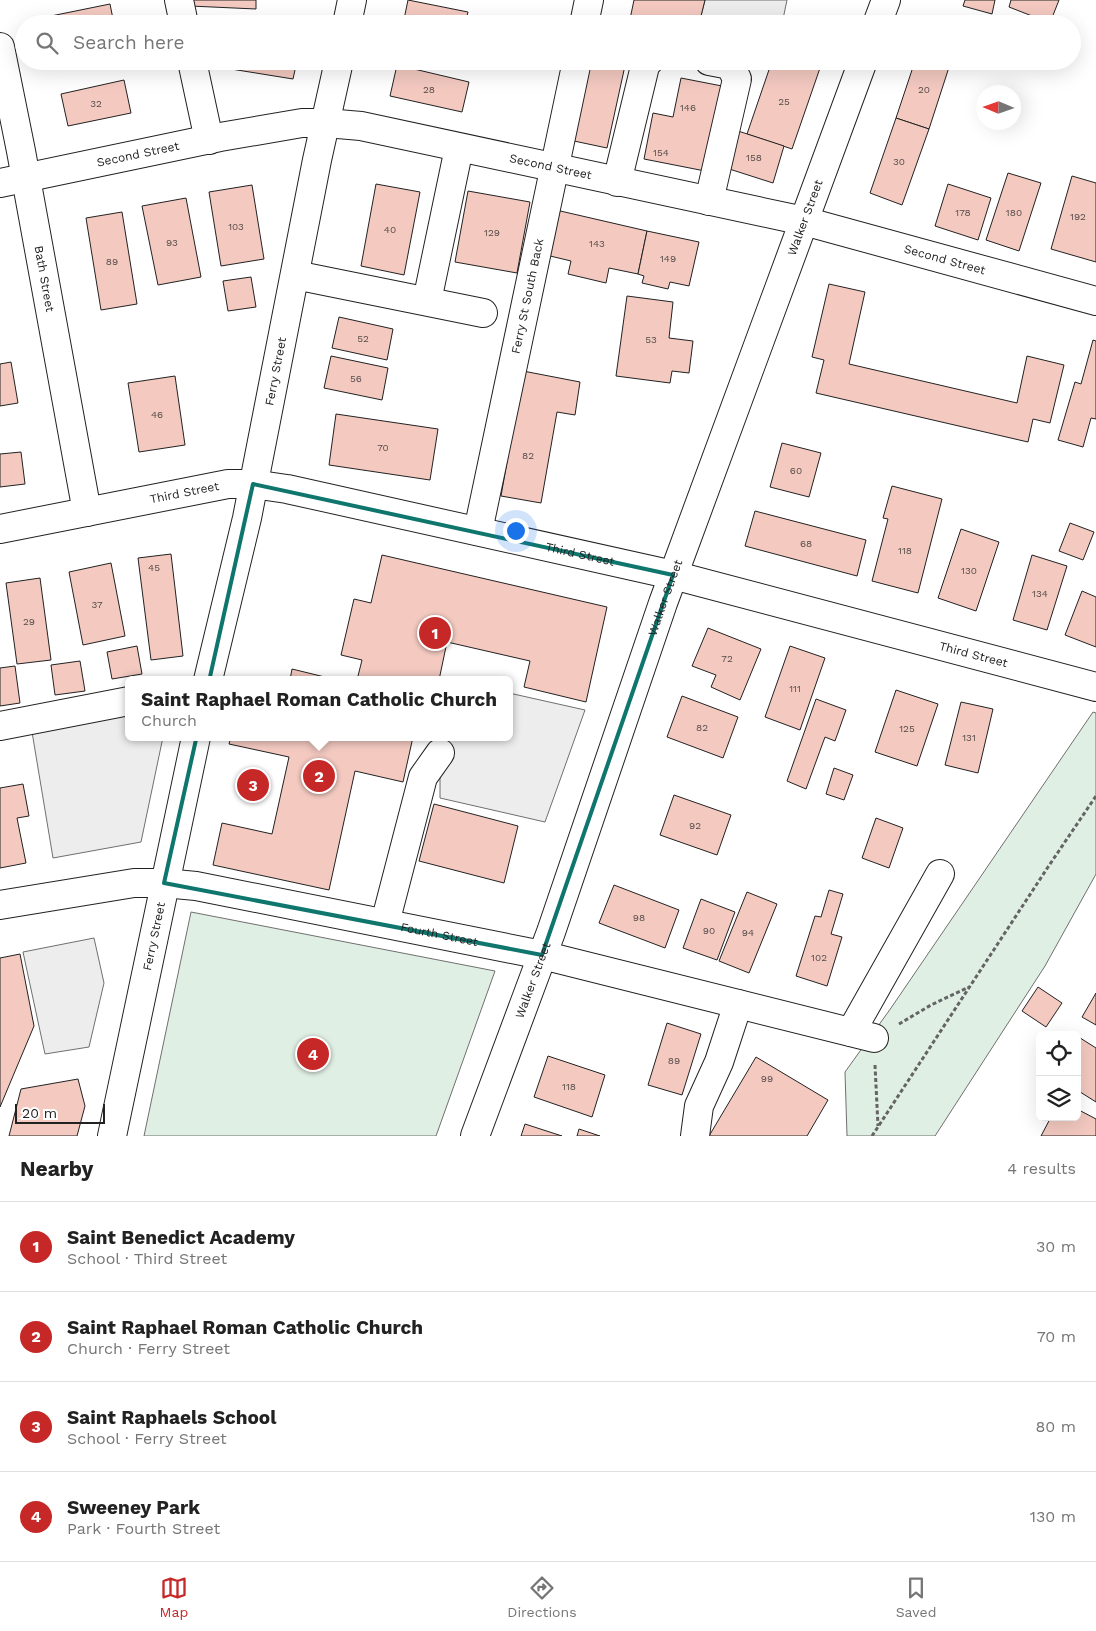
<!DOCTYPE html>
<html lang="en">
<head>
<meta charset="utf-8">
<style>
	:root { --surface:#fff; --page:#f6f6f6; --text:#222; --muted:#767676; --line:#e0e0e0; --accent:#c62828 }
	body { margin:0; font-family:"Work Sans",sans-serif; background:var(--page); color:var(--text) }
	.controls { position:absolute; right:15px; bottom:15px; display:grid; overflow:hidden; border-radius:8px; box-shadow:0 5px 20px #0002 }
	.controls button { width:45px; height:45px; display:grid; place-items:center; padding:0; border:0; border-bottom:1px solid var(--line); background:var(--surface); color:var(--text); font:25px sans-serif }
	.compass { position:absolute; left:976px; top:85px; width:45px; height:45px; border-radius:50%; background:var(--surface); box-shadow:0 5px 20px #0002; rotate:272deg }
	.scale { position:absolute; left:15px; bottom:12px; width:90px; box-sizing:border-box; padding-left:5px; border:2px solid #222; border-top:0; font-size:14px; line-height:18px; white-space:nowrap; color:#222; -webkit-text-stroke:4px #fff; paint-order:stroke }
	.you { position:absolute; left:515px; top:530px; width:18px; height:18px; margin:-12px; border:4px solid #fff; border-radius:50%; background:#1a73e8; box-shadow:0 0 0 8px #1a73e833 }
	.badge { display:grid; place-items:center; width:32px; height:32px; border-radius:50%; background:var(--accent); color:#fff; font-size:16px; font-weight:700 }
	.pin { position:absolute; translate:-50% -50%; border:2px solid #fff; box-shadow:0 1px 5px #0006 }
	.popup { position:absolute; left:125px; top:676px; width:388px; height:65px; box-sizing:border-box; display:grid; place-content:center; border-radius:8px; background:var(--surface); filter:drop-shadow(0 1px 4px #0005); font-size:16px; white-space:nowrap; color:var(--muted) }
	.popup b { font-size:19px; color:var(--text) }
	.popup::after { content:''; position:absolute; left:50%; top:100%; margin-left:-10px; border:10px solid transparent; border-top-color:var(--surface) }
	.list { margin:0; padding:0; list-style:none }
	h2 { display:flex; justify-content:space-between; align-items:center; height:65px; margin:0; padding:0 20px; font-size:21px }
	h2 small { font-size:16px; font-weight:400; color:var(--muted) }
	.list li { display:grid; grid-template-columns:32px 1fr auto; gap:15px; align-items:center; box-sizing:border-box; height:90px; padding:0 20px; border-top:1px solid var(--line) }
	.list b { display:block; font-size:19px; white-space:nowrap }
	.list p { margin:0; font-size:16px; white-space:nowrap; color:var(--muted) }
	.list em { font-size:16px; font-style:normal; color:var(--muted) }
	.icon { flex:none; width:28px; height:28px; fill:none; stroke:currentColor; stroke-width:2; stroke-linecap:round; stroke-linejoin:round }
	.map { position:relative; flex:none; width:1096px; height:1136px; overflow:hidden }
	.search { position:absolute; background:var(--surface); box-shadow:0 5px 20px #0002; left:15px; right:15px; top:15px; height:55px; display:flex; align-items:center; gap:12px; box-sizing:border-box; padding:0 18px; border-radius:28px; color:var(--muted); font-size:19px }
	.sheet { height:425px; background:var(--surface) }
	nav { display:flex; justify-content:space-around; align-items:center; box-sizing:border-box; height:70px; border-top:1px solid var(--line); background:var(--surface); font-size:14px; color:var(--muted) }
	nav a { display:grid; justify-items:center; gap:2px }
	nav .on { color:var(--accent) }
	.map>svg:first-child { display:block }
</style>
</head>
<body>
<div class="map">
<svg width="1096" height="1136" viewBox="0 0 1096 1136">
	<rect width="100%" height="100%" fill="#fff"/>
	<g fill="#e0efe3" stroke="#6f6f6f">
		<polygon points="1093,712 1096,713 1096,874 1045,966 935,1136 847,1136 845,1072 891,1008"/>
		<polygon points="191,912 495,971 436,1136 144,1136"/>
	</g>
	<g fill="#ededed" stroke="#6f6f6f">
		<polygon points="705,0 787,0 782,24 699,24"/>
		<polygon points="509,693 585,710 545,822 440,798 440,753 442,737 509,737"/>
		<polygon points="129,708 129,737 163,737 141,842 53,858 31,726"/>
		<polygon points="94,938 104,983 89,1047 45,1054 23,952"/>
	</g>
	<g fill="#f3c9c0" stroke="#222">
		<polygon points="191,0 256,0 256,9 190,6"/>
		<polygon points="408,0 468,12 465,24 403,24"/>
		<polygon points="634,0 705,0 699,24 629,24"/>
		<polygon points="965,0 995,0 992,14 963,6"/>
		<polygon points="1011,0 1059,0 1050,23 1009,7"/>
		<polygon points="110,4 114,24 47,24 46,17"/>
		<polygon points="224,19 251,24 223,24"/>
		<polygon points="232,61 297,61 293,79 231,69"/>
		<polygon points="591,61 626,61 607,148 574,141"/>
		<polygon points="772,61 801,61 820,68 792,149 747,134"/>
		<polygon points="915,61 951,61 929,129 896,118"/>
		<polygon points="397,65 469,82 462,112 390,96"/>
		<polygon points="681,78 722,86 705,171 644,159 653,113 673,117"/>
		<polygon points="124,80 131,113 68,126 61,94"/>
		<polygon points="896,118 929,129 902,205 870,193"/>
		<polygon points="735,130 784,146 773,183 723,167"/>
		<polygon points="1008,173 1041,183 1019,251 986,240"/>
		<polygon points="1072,176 1096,183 1096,262 1051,249"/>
		<polygon points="376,184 420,192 404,275 361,266"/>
		<polygon points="948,184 991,198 978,240 935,226"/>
		<polygon points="252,185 264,259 221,266 209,192"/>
		<polygon points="468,191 530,202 517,273 455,262"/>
		<polygon points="186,198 201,277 158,285 142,206"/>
		<polygon points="556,210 647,231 638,274 609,268 606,283 568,274 571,261 546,255"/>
		<polygon points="122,212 137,304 101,310 86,218"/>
		<polygon points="647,231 699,242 689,286 670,282 668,289 642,283 644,276 638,274"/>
		<polygon points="251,277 256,307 228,311 223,281"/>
		<polygon points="829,284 865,292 849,364 1017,403 1027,356 1064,365 1050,423 1033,419 1028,442 816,393 824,360 812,357"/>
		<polygon points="627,296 673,302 669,338 693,341 689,373 672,371 670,383 616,376"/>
		<polygon points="339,317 393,329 387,360 332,348"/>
		<polygon points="1093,340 1096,341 1096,419 1091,418 1083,447 1058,440 1075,382 1081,384"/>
		<polygon points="331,356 388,368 382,400 324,388"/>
		<polygon points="11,362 18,403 0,406 0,364"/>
		<polygon points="523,371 580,382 575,415 557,412 541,503 501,496"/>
		<polygon points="175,376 185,445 139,452 128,383"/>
		<polygon points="336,414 438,429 430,480 329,465"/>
		<polygon points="782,443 821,453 809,497 770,487"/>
		<polygon points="21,452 25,484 0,487 0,454"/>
		<polygon points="892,486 942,499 918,593 872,581 888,519 883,518"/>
		<polygon points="755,511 866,540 857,576 745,546"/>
		<polygon points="1070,523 1094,532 1083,560 1059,551"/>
		<polygon points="961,529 999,542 976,611 938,598"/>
		<polygon points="171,554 183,656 151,660 138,558"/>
		<polygon points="382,555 607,607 586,702 524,687 530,661 447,642 439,680 357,680 362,660 341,655 354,599 371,603"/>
		<polygon points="1032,555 1067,566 1047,630 1013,620"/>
		<polygon points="111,563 125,636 83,645 69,572"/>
		<polygon points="40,578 51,660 17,664 6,583"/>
		<polygon points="1082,591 1096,597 1096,647 1065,635"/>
		<polygon points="708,628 761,649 740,700 711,687 716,675 692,666"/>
		<polygon points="137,646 142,674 112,679 107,652"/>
		<polygon points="790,646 825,658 800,730 765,717"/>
		<polygon points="80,661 85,691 55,695 51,665"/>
		<polygon points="15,666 20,703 0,706 0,668"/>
		<polygon points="292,669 337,680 290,680"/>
		<polygon points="896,690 938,704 917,766 875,752"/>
		<polygon points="682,696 738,717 723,758 667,737"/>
		<polygon points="816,699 846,710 835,741 825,737 806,789 787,781"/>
		<polygon points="961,702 993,709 978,773 945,765"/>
		<polygon points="231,737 413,737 403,782 355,771 329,890 213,865 222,823 272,834 289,757 229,744"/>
		<polygon points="834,768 853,775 844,800 826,794"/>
		<polygon points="23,784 29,816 17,818 26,863 0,868 0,788"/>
		<polygon points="674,795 731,815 717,855 660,835"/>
		<polygon points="434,804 518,826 504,883 419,861"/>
		<polygon points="876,818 903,828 889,868 862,858"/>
		<polygon points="614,885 679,910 665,948 599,923"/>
		<polygon points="829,890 843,894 831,934 842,937 827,986 796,976 815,916 821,917"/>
		<polygon points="747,892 777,904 749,973 719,961"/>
		<polygon points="701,899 735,912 717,960 683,948"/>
		<polygon points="20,954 34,1026 0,1107 0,958"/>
		<polygon points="1038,987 1062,1003 1046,1027 1022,1011"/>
		<polygon points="1096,993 1096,1025 1082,1017"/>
		<polygon points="667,1023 701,1034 682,1095 648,1085"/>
		<polygon points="1077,1036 1096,1048 1096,1102 1077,1090"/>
		<polygon points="548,1056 605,1075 592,1117 534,1097"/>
		<polygon points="756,1057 828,1100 807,1136 709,1136"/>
		<polygon points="78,1079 85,1106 77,1136 9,1136 21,1089"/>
		<polygon points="1077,1109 1096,1119 1096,1136 1041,1136 1051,1117 1077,1117"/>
		<polygon points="525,1124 562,1136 521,1136"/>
		<polygon points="579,1129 600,1136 577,1136"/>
	</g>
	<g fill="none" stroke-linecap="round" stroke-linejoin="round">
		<g stroke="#222" stroke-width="30">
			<g id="minor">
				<polyline points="179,0 184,24"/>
				<polyline points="347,24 352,0"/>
				<polyline points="584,24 589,0"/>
				<polyline points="877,24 886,0"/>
				<path id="s1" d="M0,47L21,151L87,512"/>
				<polyline points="192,61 209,140"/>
				<polyline points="709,61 730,65 737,79 709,201"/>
				<polyline points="617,182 646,62 649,61"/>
				<polyline points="295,275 483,313"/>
				<polyline points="427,301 459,148"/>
				<path id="s2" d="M0,529L228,484H253L287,489L673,575L1096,687"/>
				<path id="s3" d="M478,531L577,61"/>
				<path id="s4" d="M208,680L247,518L317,160L339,61"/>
				<polyline points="0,726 129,701"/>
				<path id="s5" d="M0,905L134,883H164L196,886L542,955L874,1038"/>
				<polyline points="385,923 423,777 440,753"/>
				<polyline points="851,1032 940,874"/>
				<path id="s6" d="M112,1136L196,737"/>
				<path id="s7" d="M475,1136L551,932L663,603L863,61"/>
				<polyline points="695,1136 699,1106 719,1062 738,1004"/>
			</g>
		</g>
		<g stroke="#222" stroke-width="30">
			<g id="major">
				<path id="s8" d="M0,183L220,137L302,123H326L361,126L804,221L1096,301"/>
			</g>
		</g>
		<g stroke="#646464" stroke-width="3" stroke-dasharray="4 2.5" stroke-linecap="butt">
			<polyline points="899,1024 931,1005 969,987"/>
			<polyline points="875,1065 878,1126"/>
			<polyline points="872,1136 1048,867 1096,796"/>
		</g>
		<use href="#minor" stroke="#fff" stroke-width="28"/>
		<use href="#major" stroke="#fff" stroke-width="28"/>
	</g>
	<path fill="none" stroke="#0f766e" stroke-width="4" stroke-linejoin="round" d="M253,484L673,575L542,955L164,883Z"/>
	<g text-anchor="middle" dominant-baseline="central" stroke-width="4" stroke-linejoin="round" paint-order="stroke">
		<g font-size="10" fill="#564c4a">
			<text x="429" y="89">28</text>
			<text x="924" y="89">20</text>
			<text x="784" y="101">25</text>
			<text x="96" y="103">32</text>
			<text x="688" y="107">146</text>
			<text x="661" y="152">154</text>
			<text x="754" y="157">158</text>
			<text x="899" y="161">30</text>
			<text x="963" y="212">178</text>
			<text x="1014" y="212">180</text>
			<text x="1078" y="216">192</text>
			<text x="236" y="226">103</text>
			<text x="390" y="229">40</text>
			<text x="492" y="232">129</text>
			<text x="172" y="242">93</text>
			<text x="597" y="243">143</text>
			<text x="668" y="258">149</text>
			<text x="112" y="261">89</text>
			<text x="363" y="338">52</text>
			<text x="651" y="339">53</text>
			<text x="356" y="378">56</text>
			<text x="157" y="414">46</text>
			<text x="383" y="447">70</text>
			<text x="528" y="455">82</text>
			<text x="796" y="470">60</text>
			<text x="806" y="543">68</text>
			<text x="905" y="550">118</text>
			<text x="154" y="567">45</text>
			<text x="969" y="570">130</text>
			<text x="1040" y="593">134</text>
			<text x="97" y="604">37</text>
			<text x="29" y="621">29</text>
			<text x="727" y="658">72</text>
			<text x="795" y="688">111</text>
			<text x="702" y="727">82</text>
			<text x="907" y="728">125</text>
			<text x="969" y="737">131</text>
			<text x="695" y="825">92</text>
			<text x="639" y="917">98</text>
			<text x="709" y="930">90</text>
			<text x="748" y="932">94</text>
			<text x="819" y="957">102</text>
			<text x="674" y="1060">89</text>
			<text x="767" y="1078">99</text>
			<text x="569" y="1086">118</text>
		</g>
		<g font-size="12" fill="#222" stroke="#fff">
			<text stroke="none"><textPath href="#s8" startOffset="141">Second Street</textPath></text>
			<text stroke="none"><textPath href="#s8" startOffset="561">Second Street</textPath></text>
			<text stroke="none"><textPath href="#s7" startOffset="976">Walker Street</textPath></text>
			<text stroke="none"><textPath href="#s8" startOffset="966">Second Street</textPath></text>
			<text stroke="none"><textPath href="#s1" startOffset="236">Bath Street</textPath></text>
			<text stroke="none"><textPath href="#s3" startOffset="240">Ferry St South Back</textPath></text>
			<text stroke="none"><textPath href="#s4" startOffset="316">Ferry Street</textPath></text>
			<text stroke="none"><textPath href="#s2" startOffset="188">Third Street</textPath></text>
			<text stroke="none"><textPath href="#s2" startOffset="592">Third Street</textPath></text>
			<text stroke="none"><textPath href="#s7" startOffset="571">Walker Street</textPath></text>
			<text stroke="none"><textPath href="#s2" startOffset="998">Third Street</textPath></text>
			<text stroke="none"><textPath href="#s5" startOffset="446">Fourth Street</textPath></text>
			<text stroke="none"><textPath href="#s6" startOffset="204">Ferry Street</textPath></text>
			<text stroke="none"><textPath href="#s7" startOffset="166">Walker Street</textPath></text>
		</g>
	</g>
</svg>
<div class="controls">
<button><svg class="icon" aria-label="locate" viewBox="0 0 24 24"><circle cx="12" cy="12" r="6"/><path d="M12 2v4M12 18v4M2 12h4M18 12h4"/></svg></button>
<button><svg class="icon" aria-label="layers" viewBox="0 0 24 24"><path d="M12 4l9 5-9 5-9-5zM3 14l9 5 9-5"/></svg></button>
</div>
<svg class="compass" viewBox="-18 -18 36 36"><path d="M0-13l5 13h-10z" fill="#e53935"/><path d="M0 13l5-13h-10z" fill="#767676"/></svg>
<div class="scale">20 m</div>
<div class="you"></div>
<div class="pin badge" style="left:435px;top:633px">1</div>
<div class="pin badge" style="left:319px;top:776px">2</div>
<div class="popup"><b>Saint Raphael Roman Catholic Church</b>Church</div>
<div class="pin badge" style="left:253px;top:785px">3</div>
<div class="pin badge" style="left:313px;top:1054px">4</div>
<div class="search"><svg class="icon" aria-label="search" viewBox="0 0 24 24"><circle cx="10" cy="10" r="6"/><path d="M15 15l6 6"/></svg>Search here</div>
</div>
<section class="sheet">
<h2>Nearby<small>4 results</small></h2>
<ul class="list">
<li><span class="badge">1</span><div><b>Saint Benedict Academy</b><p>School · Third Street</p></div><em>30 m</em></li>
<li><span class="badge">2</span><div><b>Saint Raphael Roman Catholic Church</b><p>Church · Ferry Street</p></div><em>70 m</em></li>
<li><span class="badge">3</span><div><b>Saint Raphaels School</b><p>School · Ferry Street</p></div><em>80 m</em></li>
<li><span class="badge">4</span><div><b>Sweeney Park</b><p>Park · Fourth Street</p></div><em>130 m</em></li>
</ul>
</section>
<nav>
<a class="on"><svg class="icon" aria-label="map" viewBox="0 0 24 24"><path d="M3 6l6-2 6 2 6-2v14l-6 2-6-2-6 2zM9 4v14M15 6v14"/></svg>Map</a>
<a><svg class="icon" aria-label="directions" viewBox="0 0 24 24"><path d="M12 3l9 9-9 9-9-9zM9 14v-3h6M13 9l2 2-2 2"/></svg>Directions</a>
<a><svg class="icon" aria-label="saved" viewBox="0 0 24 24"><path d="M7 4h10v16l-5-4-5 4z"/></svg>Saved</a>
</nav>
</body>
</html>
